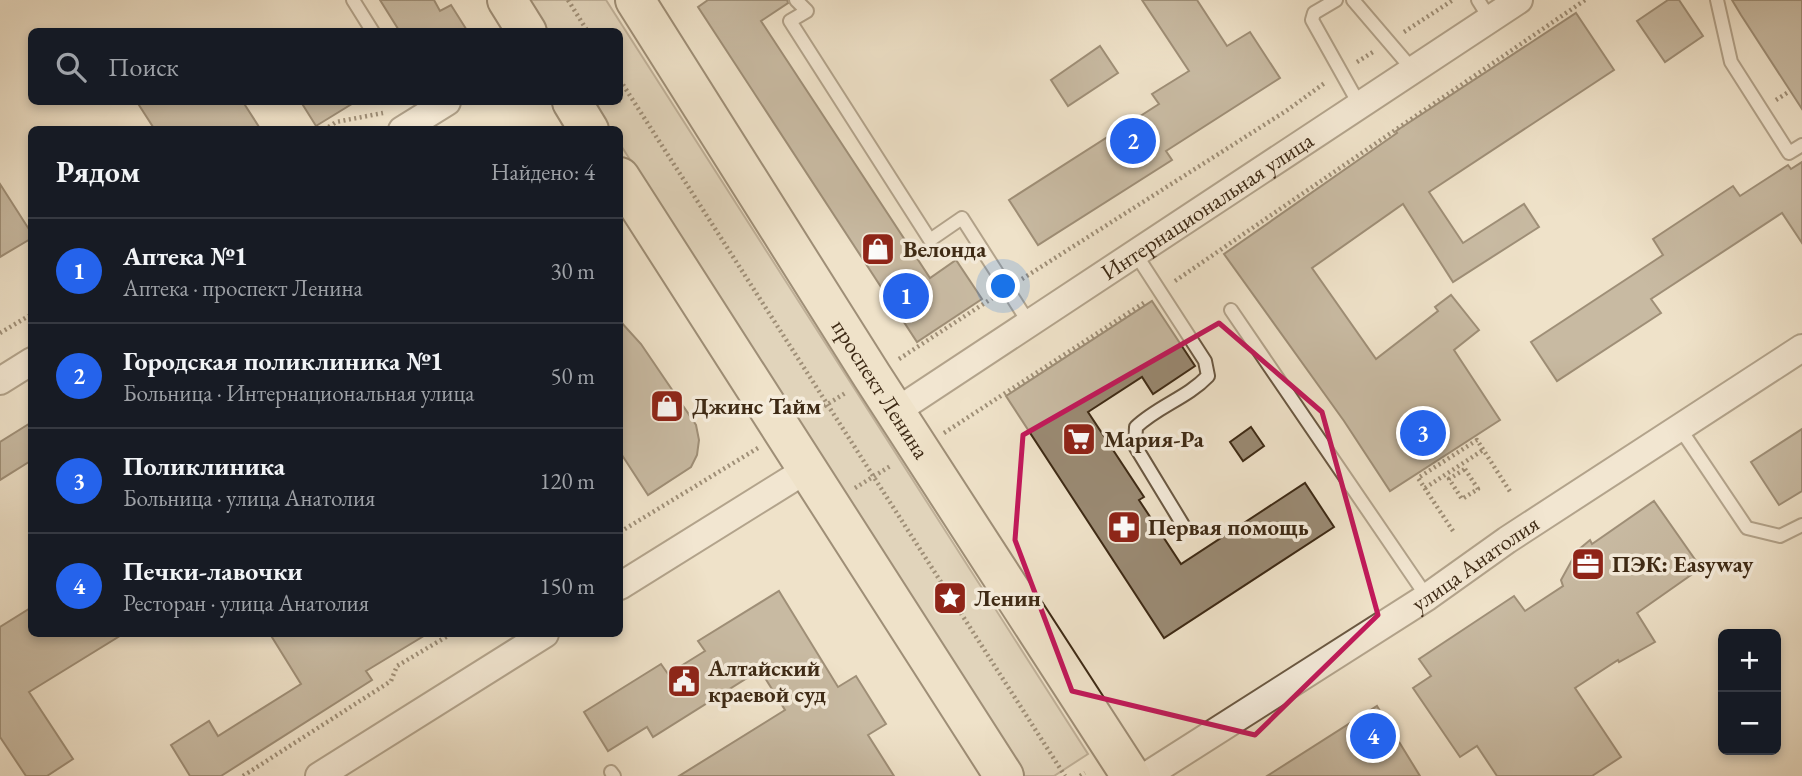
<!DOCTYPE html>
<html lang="ru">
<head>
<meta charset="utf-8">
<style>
	:root { --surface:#171b24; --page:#20242c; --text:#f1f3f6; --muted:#9ea1a6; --line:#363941; --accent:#2563eb }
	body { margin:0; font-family:"EB Garamond",serif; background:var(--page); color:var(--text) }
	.controls { position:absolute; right:21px; bottom:21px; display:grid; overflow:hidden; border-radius:10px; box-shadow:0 4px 10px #0003 }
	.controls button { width:63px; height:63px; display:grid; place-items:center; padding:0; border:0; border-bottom:2px solid var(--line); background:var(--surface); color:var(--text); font:35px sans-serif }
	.you { position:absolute; left:1004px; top:287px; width:24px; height:24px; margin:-18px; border:5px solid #fff; border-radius:50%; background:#1a73e8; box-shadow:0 0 0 10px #1a73e833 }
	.badge { display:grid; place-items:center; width:46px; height:46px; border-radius:50%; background:var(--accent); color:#fff; font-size:23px; font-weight:700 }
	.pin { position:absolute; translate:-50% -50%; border:4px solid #fff; box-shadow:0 2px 7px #0006 }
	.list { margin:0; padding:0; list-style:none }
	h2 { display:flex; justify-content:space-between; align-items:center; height:91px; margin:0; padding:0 28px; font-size:30px }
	h2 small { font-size:23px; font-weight:400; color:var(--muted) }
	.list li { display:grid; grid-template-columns:46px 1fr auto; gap:21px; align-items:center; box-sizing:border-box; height:105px; padding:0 28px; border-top:2px solid var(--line) }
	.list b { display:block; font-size:26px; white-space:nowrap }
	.list p { margin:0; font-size:23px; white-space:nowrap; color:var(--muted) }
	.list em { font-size:23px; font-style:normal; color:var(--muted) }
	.icon { flex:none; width:38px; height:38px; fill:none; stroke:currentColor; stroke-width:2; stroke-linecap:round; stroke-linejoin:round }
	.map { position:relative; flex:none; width:1802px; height:776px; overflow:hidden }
	.search { position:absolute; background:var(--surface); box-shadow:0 4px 10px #0003; left:28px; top:28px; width:595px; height:77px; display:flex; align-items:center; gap:18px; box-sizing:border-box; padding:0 24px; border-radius:10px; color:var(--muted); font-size:26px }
	.panel { position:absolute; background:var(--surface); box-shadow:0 4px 10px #0003; left:28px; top:126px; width:595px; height:511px; border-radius:10px }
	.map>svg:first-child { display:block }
</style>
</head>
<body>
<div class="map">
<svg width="1802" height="776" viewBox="0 0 1802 776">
	<rect width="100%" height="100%" fill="#efe2c9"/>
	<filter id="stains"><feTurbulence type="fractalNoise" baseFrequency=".00286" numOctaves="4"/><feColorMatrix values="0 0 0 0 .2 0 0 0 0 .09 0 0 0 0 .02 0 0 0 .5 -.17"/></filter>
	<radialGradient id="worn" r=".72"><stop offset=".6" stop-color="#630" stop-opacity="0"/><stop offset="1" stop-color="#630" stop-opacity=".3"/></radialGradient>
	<polygon fill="#d1c3aa" stroke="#887660" stroke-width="2" points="528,0 606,0 1088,754 1054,776 1024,776 620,144 620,130 610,129 592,102 620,102 620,32 548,31"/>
	<g fill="#9a8a73" stroke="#3e2a15" stroke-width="2">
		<polygon points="380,0 434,0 440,11 451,5 468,32 400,32"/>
		<polygon points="708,0 787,0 788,3 761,21 930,278 956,260 982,299 917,342 698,7"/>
		<polygon points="1142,0 1197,0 1227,46 1250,32 1280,78 1166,151 1172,160 1038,245 1009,200 1159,104 1152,94 1189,71"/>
		<polygon points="1668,0 1679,0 1703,36 1665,62 1637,21"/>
		<polygon points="1732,0 1802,0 1802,109 1741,15"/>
		<polygon points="1576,13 1614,70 1429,192 1463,243 1524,204 1539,227 1453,282 1403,204 1312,268 1376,359 1438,311 1435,307 1451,295 1479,330 1454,350 1500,420 1390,491 1344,421 1224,254 1397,133 1396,131"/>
		<polygon points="1100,46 1118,73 1068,106 1051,80"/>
		<polygon points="137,102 243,102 261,130 155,130"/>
		<polygon points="301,102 355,102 316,126"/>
		<polygon points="1802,162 1802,243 1782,213 1651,299 1661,313 1557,381 1531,342 1663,255 1653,239 1733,186 1740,196 1788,165 1791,169"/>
		<polygon points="0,184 32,234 32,238 0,257"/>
		<polygon points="1152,301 1195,366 1153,394 1142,377 1088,412 1144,497 1139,500 1181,564 1305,483 1334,527 1164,638 1006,396"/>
		<polygon points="620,321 641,344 696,425 699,440 697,455 691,467 648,495 620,452"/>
		<polygon points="32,422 32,460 0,480 0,442"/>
		<polygon points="1251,427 1264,446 1243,461 1230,442"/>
		<polygon points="1802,429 1802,491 1779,505 1751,462"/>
		<polygon points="1654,501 1701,568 1637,613 1655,642 1619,662 1618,660 1575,688 1621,757 1592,776 1497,776 1477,746 1460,757 1413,688 1431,676 1419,659 1514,596 1525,611 1563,586 1561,580 1577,551 1590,540 1592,544"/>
		<polygon points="779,591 838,687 856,676 886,724 868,735 894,776 679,776 785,710 760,670 653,737 647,727 608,751 584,712 661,664 668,674 705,651 698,641"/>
		<polygon points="32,607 32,634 123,634 29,692 73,759 47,776 26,776 0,737 0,627"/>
		<polygon points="270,634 427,634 366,671 372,680 221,776 190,776 171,745 209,721 218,736 301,684"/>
		<polygon points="1377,706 1420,776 1267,776"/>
	</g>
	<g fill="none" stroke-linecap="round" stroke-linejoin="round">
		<g stroke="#6a5842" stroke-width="16">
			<g id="service">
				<polyline points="353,0 373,32"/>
				<polyline points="796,0 807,11 790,21 930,240 962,218 1029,323"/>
				<polyline points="1336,0 1314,13 1312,20 1359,104"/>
				<polyline points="1353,0 1412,69"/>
				<polyline points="1478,0 1490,19"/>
				<polyline points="1717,0 1731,62 1789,153 1802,145"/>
				<path d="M1135,253L1205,361L1208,376C1187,398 1158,406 1136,427L1135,446L1183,525"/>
				<polyline points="1231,310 1427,597"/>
				<polyline points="1679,427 1747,528 1780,536 1802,525"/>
				<polyline points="611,772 614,776"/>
			</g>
		</g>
		<g stroke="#6a5842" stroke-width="30">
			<g id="minor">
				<polyline points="402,130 447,102"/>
				<polyline points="0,381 32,361"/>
				<path id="s1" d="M895,412L1519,0"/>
				<polyline points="620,586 806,470"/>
				<polyline points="319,776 545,634"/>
				<path id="s2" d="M1146,776L1427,597L1507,540L1802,348"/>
			</g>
		</g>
		<g stroke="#3e2a15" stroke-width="42">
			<g id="primary">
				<polyline points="507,0 527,32"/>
				<path id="s3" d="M635,0L872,376L1131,776"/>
				<polyline points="572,102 589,130"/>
				<polyline points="620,177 1004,776"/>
			</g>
		</g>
		<g stroke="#3e2a15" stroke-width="4.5" stroke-dasharray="2 3.5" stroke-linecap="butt">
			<polyline points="568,0 588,32"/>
			<polyline points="1404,32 1453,0"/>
			<polyline points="1357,62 1373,52"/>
			<polyline points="620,80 1065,776"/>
			<polyline points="1776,100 1790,91"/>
			<polyline points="324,130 336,122 383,113"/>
			<polyline points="1022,279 1286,111 1326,82"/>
			<polyline points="1175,281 1585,0"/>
			<polyline points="0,333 32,314"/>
			<polyline points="899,359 994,297"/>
			<polyline points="810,415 847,392"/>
			<polyline points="944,433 1145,302"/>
			<polygon points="1465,469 1478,489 1462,499 1449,479"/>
			<polyline points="855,488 892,465"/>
			<polyline points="1425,488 1483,450"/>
			<polyline points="1453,531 1418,478 1477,440 1511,493"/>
			<polyline points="620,532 758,448"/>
			<polyline points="243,776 391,681 397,666 451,634"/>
			<polyline points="1080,776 1085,773"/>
		</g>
		<use href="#service" stroke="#f5ecdc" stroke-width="12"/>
		<use href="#minor" stroke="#f5ecdc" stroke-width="26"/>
		<use href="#primary" stroke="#efe2c9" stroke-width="38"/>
	</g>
	<path d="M0 0H1802V776H0ZM1219,323L1322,412L1378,615L1255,735L1072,691L1015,540L1023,435Z" fill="#efe2c9" fill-opacity=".55" fill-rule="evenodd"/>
	<path fill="none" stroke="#c2185b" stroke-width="5" stroke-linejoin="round" d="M1219,323L1322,412L1378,615L1255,735L1072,691L1015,540L1023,435Z"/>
	<defs>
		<g id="shop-square" transform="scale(1.75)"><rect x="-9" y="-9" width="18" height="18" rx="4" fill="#8f2418" stroke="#f5ecdc"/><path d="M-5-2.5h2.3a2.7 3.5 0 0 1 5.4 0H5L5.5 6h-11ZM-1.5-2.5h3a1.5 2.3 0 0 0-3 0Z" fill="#fff"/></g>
		<g id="supermarket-square" transform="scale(1.75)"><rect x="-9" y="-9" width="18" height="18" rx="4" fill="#8f2418" stroke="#f5ecdc"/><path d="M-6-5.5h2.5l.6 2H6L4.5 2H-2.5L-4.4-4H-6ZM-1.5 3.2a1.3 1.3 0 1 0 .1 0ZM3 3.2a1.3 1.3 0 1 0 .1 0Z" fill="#fff"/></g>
		<g id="pharmacy-square" transform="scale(1.75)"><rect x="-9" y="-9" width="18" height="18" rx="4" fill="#8f2418" stroke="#f5ecdc"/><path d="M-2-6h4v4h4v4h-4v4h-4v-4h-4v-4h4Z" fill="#fff"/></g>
		<g id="office-square" transform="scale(1.75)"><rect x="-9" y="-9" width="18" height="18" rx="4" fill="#8f2418" stroke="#f5ecdc"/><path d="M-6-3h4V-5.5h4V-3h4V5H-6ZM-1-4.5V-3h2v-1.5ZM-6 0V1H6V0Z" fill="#fff"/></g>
		<g id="sight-square" transform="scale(1.75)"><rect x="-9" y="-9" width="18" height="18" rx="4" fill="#8f2418" stroke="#f5ecdc"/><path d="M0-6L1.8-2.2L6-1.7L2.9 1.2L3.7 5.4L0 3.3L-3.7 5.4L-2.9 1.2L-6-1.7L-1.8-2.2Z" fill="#fff"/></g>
		<g id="civic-square" transform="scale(1.75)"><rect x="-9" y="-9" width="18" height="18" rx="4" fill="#8f2418" stroke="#f5ecdc"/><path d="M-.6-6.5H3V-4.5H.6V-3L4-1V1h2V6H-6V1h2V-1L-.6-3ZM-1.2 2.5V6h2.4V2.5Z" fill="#fff"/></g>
	</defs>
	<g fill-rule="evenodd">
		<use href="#shop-square" x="878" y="249"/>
		<use href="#shop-square" x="667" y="406"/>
		<use href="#supermarket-square" x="1079" y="439"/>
		<use href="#pharmacy-square" x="1124" y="527"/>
		<use href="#office-square" x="1588" y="564"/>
		<use href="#sight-square" x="950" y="598"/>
		<use href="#civic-square" x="684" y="681"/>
	</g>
	<g text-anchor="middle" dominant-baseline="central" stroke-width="7" stroke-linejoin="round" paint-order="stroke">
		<g font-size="23" fill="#3e2a15" stroke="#f5ecdc">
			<text stroke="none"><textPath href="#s1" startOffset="374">Интернациональная улица</textPath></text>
			<text stroke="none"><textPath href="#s3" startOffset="460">проспект Ленина</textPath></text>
			<text stroke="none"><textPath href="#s2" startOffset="392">улица Анатолия</textPath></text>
		</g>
		<g font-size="23" font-weight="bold" fill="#3e2a15" stroke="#f5ecdc" text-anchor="start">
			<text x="903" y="249">Велонда</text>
			<text x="692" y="406">Джинс Тайм</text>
			<text x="1104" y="439">Мария-Ра</text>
			<text x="1148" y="527">Первая помощь</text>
			<text x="1612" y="564">ПЭК: Easyway</text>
			<text x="974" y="598">Ленин</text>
			<text x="708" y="668">Алтайский<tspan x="708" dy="26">краевой суд</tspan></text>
		</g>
	</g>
	<rect width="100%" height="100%" filter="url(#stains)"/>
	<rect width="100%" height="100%" fill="url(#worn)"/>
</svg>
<div class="controls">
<button>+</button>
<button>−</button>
</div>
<div class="you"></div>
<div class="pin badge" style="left:906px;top:296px">1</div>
<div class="pin badge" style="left:1133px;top:141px">2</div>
<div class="pin badge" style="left:1423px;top:433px">3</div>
<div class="pin badge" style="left:1373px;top:736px">4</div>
<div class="search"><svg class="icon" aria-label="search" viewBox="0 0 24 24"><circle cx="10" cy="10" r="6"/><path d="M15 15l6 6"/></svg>Поиск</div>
<section class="panel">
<h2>Рядом<small>Найдено: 4</small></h2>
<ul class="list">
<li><span class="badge">1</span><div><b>Аптека №1</b><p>Аптека · проспект Ленина</p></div><em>30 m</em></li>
<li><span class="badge">2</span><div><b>Городская поликлиника №1</b><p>Больница · Интернациональная улица</p></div><em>50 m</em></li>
<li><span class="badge">3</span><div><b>Поликлиника</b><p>Больница · улица Анатолия</p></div><em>120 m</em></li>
<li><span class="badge">4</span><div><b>Печки-лавочки</b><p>Ресторан · улица Анатолия</p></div><em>150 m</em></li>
</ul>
</section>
</div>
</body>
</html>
